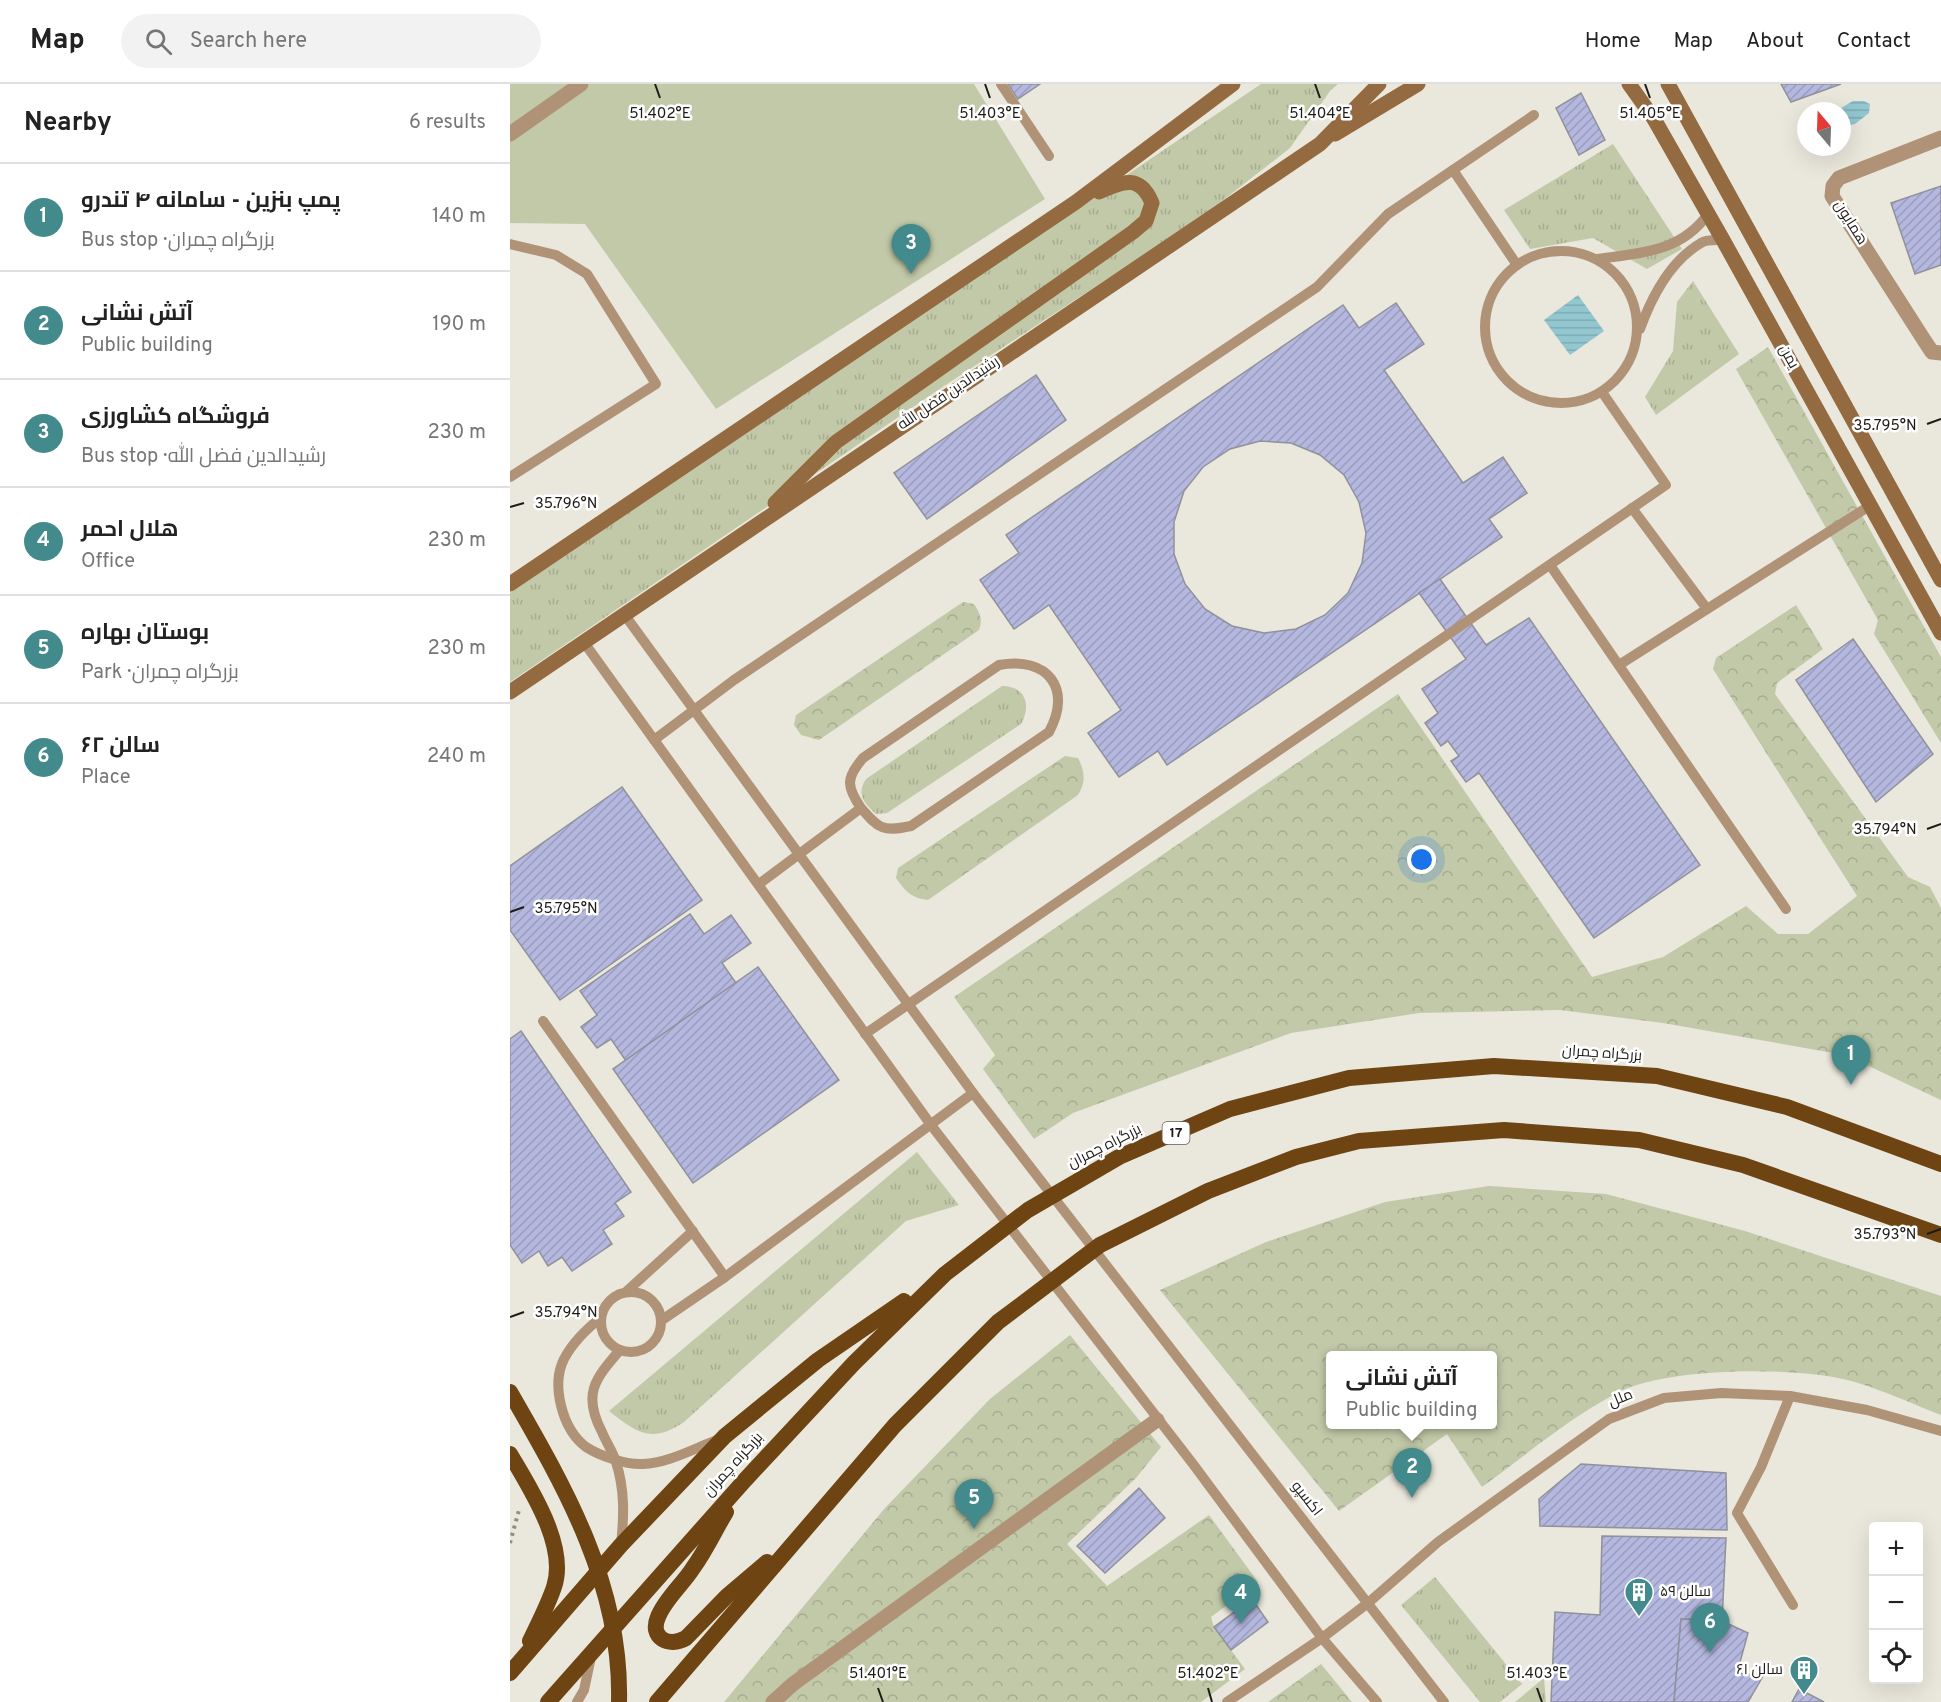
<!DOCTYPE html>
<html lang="en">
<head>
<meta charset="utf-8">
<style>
	:root { --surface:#fff; --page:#f2f2f2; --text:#222; --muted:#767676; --line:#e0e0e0; --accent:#428a8c }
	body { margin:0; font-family:Overpass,Cairo,sans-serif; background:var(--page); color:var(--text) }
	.controls { position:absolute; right:18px; bottom:18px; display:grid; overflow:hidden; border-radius:6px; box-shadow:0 6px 24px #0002 }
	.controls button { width:54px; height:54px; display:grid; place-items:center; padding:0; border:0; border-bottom:2px solid var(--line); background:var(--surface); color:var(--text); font:30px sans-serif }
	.compass { position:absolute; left:1287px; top:18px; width:54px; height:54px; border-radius:50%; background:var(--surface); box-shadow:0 6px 24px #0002; rotate:341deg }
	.you { position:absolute; left:912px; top:776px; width:21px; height:21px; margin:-15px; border:4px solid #fff; border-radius:50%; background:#1a73e8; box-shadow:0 0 0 9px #1a73e833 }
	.badge { display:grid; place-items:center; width:39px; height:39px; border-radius:50%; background:var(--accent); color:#fff; font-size:20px; font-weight:700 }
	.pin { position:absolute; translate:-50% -50px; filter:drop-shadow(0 2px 3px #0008) }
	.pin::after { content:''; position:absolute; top:32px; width:21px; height:18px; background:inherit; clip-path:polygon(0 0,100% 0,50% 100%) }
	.popup { position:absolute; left:816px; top:1267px; width:171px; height:78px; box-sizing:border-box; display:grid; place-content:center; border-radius:6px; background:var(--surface); filter:drop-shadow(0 2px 4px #0005); font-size:20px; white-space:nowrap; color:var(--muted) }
	.popup b { font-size:22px; color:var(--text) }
	.popup::after { content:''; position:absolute; left:50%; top:100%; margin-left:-12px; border:12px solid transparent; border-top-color:var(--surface) }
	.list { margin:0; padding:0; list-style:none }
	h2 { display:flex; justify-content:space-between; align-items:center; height:78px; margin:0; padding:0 24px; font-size:26px }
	h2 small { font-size:20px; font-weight:400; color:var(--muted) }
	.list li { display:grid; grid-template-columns:39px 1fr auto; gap:18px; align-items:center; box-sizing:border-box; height:108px; padding:0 24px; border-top:2px solid var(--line) }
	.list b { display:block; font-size:22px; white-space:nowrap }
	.list p { margin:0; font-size:20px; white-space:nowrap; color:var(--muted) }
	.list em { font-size:20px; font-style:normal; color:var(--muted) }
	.icon { flex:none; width:33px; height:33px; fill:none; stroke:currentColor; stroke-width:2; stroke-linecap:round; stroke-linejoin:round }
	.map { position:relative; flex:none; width:1431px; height:1618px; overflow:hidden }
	header { display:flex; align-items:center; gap:36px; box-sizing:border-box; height:84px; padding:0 30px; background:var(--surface); border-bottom:2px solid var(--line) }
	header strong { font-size:28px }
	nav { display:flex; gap:33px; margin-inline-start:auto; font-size:21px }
	.search { width:420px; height:54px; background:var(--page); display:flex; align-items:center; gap:15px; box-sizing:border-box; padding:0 21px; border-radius:33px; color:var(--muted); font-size:22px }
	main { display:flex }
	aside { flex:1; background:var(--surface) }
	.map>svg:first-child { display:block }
</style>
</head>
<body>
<header>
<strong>Map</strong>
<div class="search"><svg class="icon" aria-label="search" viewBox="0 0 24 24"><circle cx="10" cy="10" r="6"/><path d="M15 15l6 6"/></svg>Search here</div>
<nav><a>Home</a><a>Map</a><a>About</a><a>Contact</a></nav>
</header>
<main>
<aside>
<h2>Nearby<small>6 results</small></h2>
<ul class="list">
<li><span class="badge">1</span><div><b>پمپ بنزین - سامانه ۴ تندرو</b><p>Bus stop · بزرگراه چمران</p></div><em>140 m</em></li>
<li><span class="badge">2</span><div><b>آتش نشانی</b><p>Public building</p></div><em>190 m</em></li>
<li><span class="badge">3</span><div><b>فروشگاه کشاورزی</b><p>Bus stop · رشیدالدین فضل الله</p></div><em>230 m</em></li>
<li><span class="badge">4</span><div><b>هلال احمر</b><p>Office</p></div><em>230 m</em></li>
<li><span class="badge">5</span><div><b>بوستان بهاره</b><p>Park · بزرگراه چمران</p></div><em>230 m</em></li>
<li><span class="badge">6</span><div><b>سالن ۶۲</b><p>Place</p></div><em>240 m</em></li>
</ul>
</aside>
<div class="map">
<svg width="1431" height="1618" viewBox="0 0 1431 1618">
	<defs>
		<pattern id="grass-tufts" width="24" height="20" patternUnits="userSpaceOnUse" patternTransform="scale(1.5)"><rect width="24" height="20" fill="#c2c9a8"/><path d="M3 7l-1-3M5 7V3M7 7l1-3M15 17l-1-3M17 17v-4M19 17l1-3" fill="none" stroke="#a6ac90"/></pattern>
		<pattern id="forest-crowns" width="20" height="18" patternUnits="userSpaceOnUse" patternTransform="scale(1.5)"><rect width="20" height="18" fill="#c2c9a8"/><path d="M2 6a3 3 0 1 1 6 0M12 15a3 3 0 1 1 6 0" fill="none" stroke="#a6ac90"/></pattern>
		<pattern id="water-rules" width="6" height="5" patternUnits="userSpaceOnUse" patternTransform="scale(1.5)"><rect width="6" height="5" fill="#93c7d0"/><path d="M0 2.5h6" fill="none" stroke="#7eaab2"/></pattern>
		<pattern id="building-hatch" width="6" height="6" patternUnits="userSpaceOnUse" patternTransform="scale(1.5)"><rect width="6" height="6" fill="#b4b7de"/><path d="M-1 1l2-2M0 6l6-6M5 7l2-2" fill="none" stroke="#9a9dbe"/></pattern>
	</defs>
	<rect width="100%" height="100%" fill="#eae7dc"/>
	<g fill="url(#grass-tufts)">
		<polygon points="751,0 828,0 820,7 780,64 693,132 434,302 0,598 0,509"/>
		<polygon points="1103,60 1172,165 1137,185 1083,154 1020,165 994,126"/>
		<polygon points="1183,197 1229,270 1146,331 1135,313 1163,267 1167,218"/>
		<path d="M492,602C515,602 522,621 511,640L377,729L366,730C354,719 346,710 356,695Z"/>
		<path d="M407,1068L449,1121L396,1137L174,1338C141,1360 127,1349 99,1327Z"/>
		<polygon points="925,1493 1012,1600 990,1618 970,1618 891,1521"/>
		<polygon points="1034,1594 1036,1618 1005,1618"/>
	</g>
	<g fill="url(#forest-crowns)" fill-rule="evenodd">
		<polygon points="1258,263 1431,573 1431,659 1364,550 1368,536 1226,285"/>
		<path d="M453,518L464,520C470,529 473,536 469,546L309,656L291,651L284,641L286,631Z"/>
		<polygon points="1286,521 1313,565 1267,599 1265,610 1398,793 1420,803 1431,824 1431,1016 1335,971 1153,939 1050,926 909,929 781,949 563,1029 524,1055 473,985 485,971 444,913 888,610 1082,893 1153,873 1236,822 1268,850 1298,850 1347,812 1203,585 1206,574"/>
		<path d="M555,672L568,674C575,688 576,698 568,711L418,816C401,814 396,808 386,794L388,784Z"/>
		<path d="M979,1102L1096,1110L1235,1147L1431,1212V1331C1400,1319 1360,1300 1328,1294C1274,1283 1155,1284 1107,1309C1059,1334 1016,1371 972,1403L937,1350L829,1427L650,1206L756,1158L875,1118ZM821,1272H983V1340H821Z"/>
		<polygon points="560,1251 651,1363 626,1394 557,1460 597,1502 699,1431 748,1498 701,1533 704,1543 735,1585 691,1618 214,1618 375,1424 480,1315"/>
		<polygon points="811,1580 842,1618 758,1618"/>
	</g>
	<polygon fill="#c2c9a8" points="0,0 464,0 535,115 206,325 75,140 0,139"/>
	<g fill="url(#water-rules)">
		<polygon points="1343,17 1354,17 1360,20 1359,29 1345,40 1332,42 1332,27 1326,27"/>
		<polygon points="1068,211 1094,247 1060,271 1034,236"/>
	</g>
	<g fill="url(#building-hatch)" stroke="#90919b" stroke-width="1.5" fill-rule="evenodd">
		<polygon points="498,0 530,0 508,15"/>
		<polygon points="1271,0 1331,0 1281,18"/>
		<polygon points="1071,9 1095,56 1069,71 1046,24"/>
		<polygon points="1431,102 1431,181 1405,190 1381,119"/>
		<path d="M886,219L914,260L874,286L953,399L993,373L1017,409L979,435L992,453L657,681L648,667L609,693L578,649L611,626L539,521L504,545L470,496L509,469L496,451L833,221L849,244ZM750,357L781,359L810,371L834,391L849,418L856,449L852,479L838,509L815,531L786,545L754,549L722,542L695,525L675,500L664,470V438L674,407L693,383L720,365Z"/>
		<polygon points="526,291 556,336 417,435 384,389"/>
		<polygon points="930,495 976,561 1019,534 1190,781 1084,854 969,689 956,698 941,677 949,672 938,657 931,662 915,639 928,629 912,605 956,575 909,509"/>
		<polygon points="1343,555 1423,670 1366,718 1286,596"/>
		<polygon points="112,703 192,816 50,916 0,846 0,782"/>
		<polygon points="180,830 194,850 221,831 241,859 212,879 226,899 116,977 101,955 87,964 71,943 87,931 70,907"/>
		<polygon points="248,883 329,996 183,1099 103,985"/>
		<polygon points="11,947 121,1108 105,1119 114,1132 93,1146 102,1160 62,1187 52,1173 38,1182 29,1167 12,1179 0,1161 0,955"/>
		<polygon points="1071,1380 1216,1389 1217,1446 1030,1442 1029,1415"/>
		<polygon points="629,1404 655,1434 595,1489 567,1462"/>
		<polygon points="1092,1452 1216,1454 1212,1537 1171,1535 1164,1618 1041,1618 1045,1528 1090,1531"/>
		<polygon points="742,1515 758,1538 721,1566 704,1543"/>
		<polygon points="1171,1535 1212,1537 1238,1549 1227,1589 1253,1592 1238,1618 1164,1618"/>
		<polygon points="1289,1605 1314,1618 1282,1618"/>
	</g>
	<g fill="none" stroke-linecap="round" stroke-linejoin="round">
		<polyline stroke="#8f8d85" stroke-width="4" stroke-dasharray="3 4.5" stroke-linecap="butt" points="0,1459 9,1426"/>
		<g stroke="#b09377" stroke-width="10">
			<polyline points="491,0 539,72"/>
			<polyline points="943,86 1007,181"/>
			<polyline points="0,160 46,171 77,190 146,300 0,393"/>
			<circle cx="1051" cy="243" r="76"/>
			<path d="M1087,175C1131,169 1171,168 1198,130"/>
			<path d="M1130,245C1142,212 1160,177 1191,159C1196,155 1207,156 1213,156"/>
			<polyline points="1122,424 1197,525"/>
			<polyline points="1040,481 1276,825"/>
			<polyline points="114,530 463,1009 934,1618"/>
			<polyline points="73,557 421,1041 683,1380 812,1554 867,1618"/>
			<polyline points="1109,581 1361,421"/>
			<polyline points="144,656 224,596 807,203 878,130 1024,31"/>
			<path d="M249,800L351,724C369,745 373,748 401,742L539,648C563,604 537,572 489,581L353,674C336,694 336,702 351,724"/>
			<polyline points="33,937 215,1193"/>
			<polyline points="355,950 1156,401 1092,308"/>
			<polyline points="117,1207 183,1147"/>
			<circle cx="121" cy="1238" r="30"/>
			<path d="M90,1234C76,1246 63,1258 54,1275C41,1301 52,1345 76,1363C90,1372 116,1381 133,1380C158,1379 183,1365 207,1356"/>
			<polyline points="152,1236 215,1193 463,1009"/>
			<path d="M110,1266C85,1295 72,1310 92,1348C96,1358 103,1368 106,1378C115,1406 114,1432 111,1461"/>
			<polyline points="1280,1312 1251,1383 1227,1429 1283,1521"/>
			<polyline points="67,1618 74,1606 81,1573"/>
			<polyline points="717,1618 812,1554 858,1519 928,1458 1099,1335 1154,1314 1211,1309 1280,1312 1357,1326 1431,1347"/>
		</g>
		<g stroke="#b09377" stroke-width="15">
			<polyline points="0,50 71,0"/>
			<polyline points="1431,54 1329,94 1323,102 1322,112 1414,256 1422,268 1431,269"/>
			<polyline points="263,1618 283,1600 647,1336"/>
		</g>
		<g stroke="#946a40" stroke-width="15">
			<polyline points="1119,0 1144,35 1213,156 1431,549"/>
			<polyline points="1158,0 1431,496"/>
			<polyline points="825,50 908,0"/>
			<path d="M265,419L326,358L623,148L636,137L642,119C630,90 613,97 589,108"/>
			<polyline points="0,500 566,118 723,0"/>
			<polyline points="0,608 810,60 869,0"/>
		</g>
		<g stroke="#6d4412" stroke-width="16">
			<path d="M0,1308C56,1405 112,1502 109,1618"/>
			<path d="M0,1370C20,1404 58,1462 44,1503C38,1521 28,1540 20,1557"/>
			<path d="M216,1428C205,1446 196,1466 183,1484C173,1500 155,1515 148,1533C139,1554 159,1564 176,1554L217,1512L257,1478"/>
			<polyline points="0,1589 111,1461 215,1352 308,1276 394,1217"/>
			<polyline points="38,1618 235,1396 344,1279 435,1190 518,1126 609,1073 720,1025 839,994 984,982 1147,992 1277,1023 1431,1080"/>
			<polyline points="147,1618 385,1341 488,1238 590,1161 698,1107 786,1073 849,1057 994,1046 1129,1056 1233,1081 1431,1151"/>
		</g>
	</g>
	<path fill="none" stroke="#1c1b17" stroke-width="2" d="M145,0L150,14M475,0L480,14M805,0L810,14M1135,0L1140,14M1417,340L1431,335M0,423L14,419M1417,745L1431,740M0,828L14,823M1417,1150L1431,1145M0,1233L14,1228M368,1604L373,1618M698,1604L702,1618M1027,1604L1032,1618"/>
	<defs>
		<g id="building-pin" transform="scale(1.5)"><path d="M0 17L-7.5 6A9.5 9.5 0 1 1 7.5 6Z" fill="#428a8c" stroke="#fff"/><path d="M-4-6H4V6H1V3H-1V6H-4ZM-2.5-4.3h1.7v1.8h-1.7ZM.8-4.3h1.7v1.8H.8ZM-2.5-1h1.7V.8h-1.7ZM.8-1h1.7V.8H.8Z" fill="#fff"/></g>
	</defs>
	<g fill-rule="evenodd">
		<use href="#building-pin" x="1129" y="1508"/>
		<use href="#building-pin" x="1294" y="1586"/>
	</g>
	<g text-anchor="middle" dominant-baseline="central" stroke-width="5" stroke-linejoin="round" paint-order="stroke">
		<rect fill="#fff" stroke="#605f5d" stroke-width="1.5" x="652.5" y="1038" width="27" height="22" rx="4.5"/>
		<g font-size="14" font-weight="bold" fill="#1c1b17">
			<text x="666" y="1049">17</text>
		</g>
		<g font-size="15" fill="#1c1b17" stroke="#fff">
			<text transform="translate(1340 139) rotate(58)">همایون</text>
			<text transform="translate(1278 273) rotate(61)">یمن</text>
			<text transform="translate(439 310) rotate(-34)">رشیدالدین فضل الله</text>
			<text transform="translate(1092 970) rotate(4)">بزرگراه چمران</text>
			<text transform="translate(595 1063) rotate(-27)">بزرگراه چمران</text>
			<text transform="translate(1111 1315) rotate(-22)">ملل</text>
			<text transform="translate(224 1381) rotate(-48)">بزرگراه چمران</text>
			<text transform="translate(796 1415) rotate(52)">اکسپو</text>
		</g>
		<g font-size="15" fill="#1c1b17" stroke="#fff" text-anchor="start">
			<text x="1150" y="1508">سالن ۵۹</text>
			<text x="1273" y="1586" text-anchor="end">سالن ۶۱</text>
		</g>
	</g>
	<g font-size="15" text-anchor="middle" fill="#1c1b17" stroke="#fff" stroke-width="5" stroke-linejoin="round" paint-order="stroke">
		<text x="150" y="34">51.402°E</text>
		<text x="480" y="34">51.403°E</text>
		<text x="810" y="34">51.404°E</text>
		<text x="1140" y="34">51.405°E</text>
		<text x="1375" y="346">35.795°N</text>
		<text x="56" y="424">35.796°N</text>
		<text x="1375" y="750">35.794°N</text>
		<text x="56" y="829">35.795°N</text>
		<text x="1375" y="1155">35.793°N</text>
		<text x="56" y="1233">35.794°N</text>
		<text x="368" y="1594">51.401°E</text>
		<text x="698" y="1594">51.402°E</text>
		<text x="1027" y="1594">51.403°E</text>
	</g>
</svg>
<div class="controls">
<button>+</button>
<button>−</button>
<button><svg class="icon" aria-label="locate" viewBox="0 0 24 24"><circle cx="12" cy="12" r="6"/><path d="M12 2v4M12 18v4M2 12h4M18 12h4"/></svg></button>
</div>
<svg class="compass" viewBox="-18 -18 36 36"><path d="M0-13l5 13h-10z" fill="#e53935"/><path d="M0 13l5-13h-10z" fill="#767676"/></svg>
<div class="you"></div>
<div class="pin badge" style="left:1341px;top:1001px">1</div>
<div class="pin badge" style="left:902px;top:1414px">2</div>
<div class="popup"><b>آتش نشانی</b>Public building</div>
<div class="pin badge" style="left:401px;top:190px">3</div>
<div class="pin badge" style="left:731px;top:1540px">4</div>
<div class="pin badge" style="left:464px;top:1445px">5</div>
<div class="pin badge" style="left:1200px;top:1569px">6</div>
</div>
</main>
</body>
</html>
